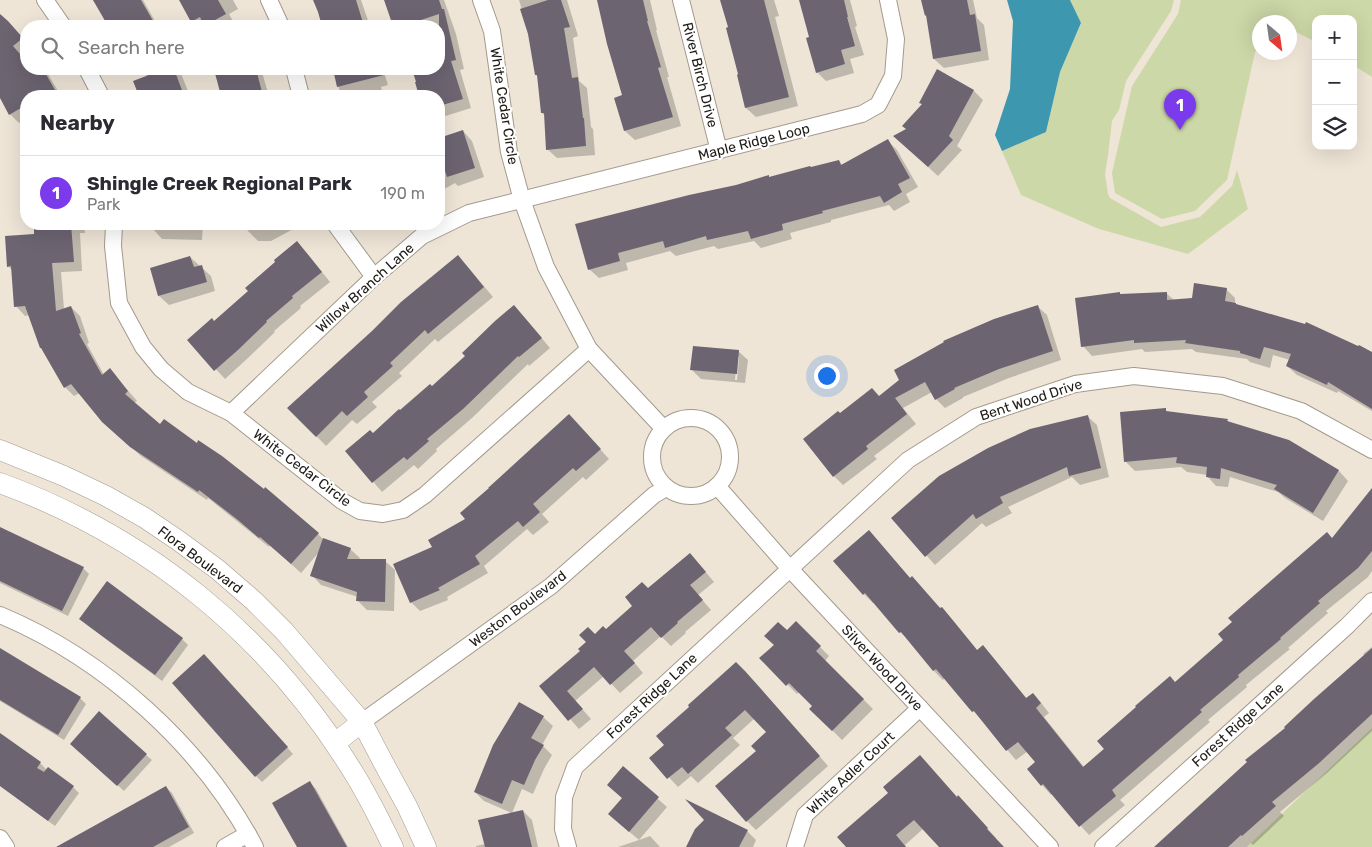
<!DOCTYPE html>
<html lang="en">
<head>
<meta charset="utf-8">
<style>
	:root { --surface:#fff; --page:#f7f7f7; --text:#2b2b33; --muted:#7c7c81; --line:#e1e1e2; --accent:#7c3aed }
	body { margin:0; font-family:Rubik,sans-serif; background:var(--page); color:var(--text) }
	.controls { position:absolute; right:15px; top:15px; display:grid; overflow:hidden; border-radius:10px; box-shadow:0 5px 20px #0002 }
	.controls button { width:45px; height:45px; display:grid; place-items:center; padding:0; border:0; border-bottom:1px solid var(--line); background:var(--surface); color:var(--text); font:25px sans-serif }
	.compass { position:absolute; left:1252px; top:15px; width:45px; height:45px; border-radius:50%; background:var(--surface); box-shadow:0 5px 20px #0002; rotate:151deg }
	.you { position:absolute; left:826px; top:375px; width:18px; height:18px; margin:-12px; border:4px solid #fff; border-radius:50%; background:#1a73e8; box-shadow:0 0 0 8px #1a73e833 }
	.badge { display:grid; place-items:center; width:32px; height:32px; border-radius:50%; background:var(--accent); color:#fff; font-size:16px; font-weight:700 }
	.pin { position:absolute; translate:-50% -41px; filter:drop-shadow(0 1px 2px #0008) }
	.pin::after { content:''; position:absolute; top:26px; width:18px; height:15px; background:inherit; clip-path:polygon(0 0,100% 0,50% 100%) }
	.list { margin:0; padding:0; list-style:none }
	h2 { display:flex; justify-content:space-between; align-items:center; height:65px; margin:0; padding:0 20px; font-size:21px }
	h2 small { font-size:16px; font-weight:400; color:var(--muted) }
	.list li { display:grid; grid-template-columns:32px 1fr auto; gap:15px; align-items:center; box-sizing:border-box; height:75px; padding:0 20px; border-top:1px solid var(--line) }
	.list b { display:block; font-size:19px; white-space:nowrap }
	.list p { margin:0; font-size:16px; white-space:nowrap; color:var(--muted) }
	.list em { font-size:16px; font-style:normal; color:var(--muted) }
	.icon { flex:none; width:28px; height:28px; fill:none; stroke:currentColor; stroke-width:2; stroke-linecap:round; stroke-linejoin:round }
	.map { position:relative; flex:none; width:1372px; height:847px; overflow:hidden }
	.search { position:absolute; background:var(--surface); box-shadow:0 5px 20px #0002; left:20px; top:20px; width:425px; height:55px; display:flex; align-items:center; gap:12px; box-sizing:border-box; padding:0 18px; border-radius:20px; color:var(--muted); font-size:19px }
	.panel { position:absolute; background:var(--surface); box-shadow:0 5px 20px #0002; left:20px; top:90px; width:425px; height:140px; border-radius:20px }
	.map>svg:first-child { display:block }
</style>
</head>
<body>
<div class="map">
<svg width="1372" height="847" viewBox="0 0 1372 847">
	<rect width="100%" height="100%" fill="#eee5d7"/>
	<g fill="#cdd8a8">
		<polygon points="1070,0 1174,0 1171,11 1126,81 1119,110 1112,121 1108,155 1105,174 1108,194 1110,198 1161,227 1200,217 1232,186 1237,170 1248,209 1188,254 1099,229 1021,195 1002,151 1046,132 1060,72 1081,24"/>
		<polygon points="1181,0 1372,0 1372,77 1353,65 1353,19 1316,19 1316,42 1290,29 1290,22 1260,22 1259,48 1255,52 1227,180 1195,211 1162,219 1115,193 1112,173 1132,86 1178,14"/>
		<polygon points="1372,728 1372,847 1247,847"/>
	</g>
	<polygon fill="#3d97af" points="1007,0 1070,0 1081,23 1060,72 1046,132 1002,151 995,135 1010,89 1013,21"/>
	<g fill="#0003" fill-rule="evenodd">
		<polygon points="93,0 143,0 156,23 160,26 109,26"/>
		<polygon points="181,0 233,0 238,9 229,14 234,23 230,26 197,26 192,21"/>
		<polygon points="314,0 361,0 370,26 324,26 319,12"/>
		<polygon points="391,0 444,0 456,34 464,69 460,70 471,108 439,118 439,96 420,96 414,69 439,69 439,26 394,26 386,2"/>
		<polygon points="519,0 567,0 578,36 573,38 579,81 587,88 591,127 593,129 595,155 557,158 547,149 545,116 542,113 538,77 536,75 529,34"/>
		<polygon points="598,0 650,0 657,30 656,30 669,77 667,77 681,126 635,140 625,131 616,99 624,96"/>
		<polygon points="721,0 774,0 779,16 775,17 798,106 756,117 746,108 729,28"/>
		<polygon points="800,0 850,0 857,26 855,27 864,55 850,59 854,73 826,81 817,72 811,38"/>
		<polygon points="923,0 973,0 977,18 984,25 989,60 944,68 934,59 928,17 926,15"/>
		<polygon points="0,15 26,43 26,52 22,56 26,62 26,69 45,69 61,96 26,96 26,131 23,121 19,123 10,114 0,95"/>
		<polygon points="146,69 174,69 182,76 190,96 140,96 134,82 147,77 144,71 147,70"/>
		<polygon points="213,69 261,69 269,96 223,96 219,82 217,80"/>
		<polygon points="334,69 383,69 388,85 381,87 383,96 341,96"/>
		<polygon points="974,91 983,100 957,146 962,150 938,176 904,145 923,105 920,102"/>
		<polygon points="463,131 472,141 484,177 458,186 455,183 439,192 439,139"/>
		<polygon points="888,141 897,150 918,187 906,194 910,202 894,211 889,205 831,220 831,222 790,233 792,239 761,248 754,241 718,249 714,246 676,256 670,251 626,263 628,270 599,278 589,269 577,225 839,161 843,166"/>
		<polygon points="35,224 84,224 85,233 80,233 82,271 61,272 64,309 71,307 80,316 89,343 87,344 104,375 110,370 137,401 134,403 160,426 318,534 324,540 350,549 360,558 359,560 385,561 395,570 394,611 367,610 358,601 358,597 321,585 312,575 320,551 301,573 270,545 269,547 208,498 207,500 141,456 113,431 80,393 74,396 65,387 30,315 25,316 16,306 12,270 8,266 36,235"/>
		<polygon points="153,224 203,224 202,240 162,239 153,229"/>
		<polygon points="244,224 295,224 297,227 271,241 258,241 248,231"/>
		<polygon points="306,252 330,282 300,306 301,308 274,331 275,332 248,358 225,379 189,340 215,323 249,291"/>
		<polygon points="190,257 211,276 215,291 169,305 159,296 152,269"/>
		<polygon points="458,257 467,266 493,297 438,342 435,339 399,373 402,376 372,402 377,407 357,424 352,420 326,446 289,408"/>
		<polygon points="1226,289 1235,298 1235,304 1372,354 1372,411 1338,391 1337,393 1297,375 1287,366 1290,360 1273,355 1270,368 1250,362 1247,359 1196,352 1192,349 1145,352 1142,349 1092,356 1083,346 1121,295 1166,293 1174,300 1193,299"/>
		<polygon points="1037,306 1047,315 1061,360 1009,378 963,397 963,398 945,408 936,399 932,392 903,408 916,424 874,456 877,459 843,485 834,476 840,414 879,397"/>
		<polygon points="523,316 550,348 529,366 528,364 472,418 436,449 437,451 418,469 414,465 382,492 347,451 373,435 400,411 432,388 467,356"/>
		<path d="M738,351L748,360L745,383L701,379L692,370ZM737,357H739L737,380H735Z"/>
		<polygon points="1165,410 1168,412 1227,420 1230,423 1289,441 1339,471 1348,481 1323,521 1285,498 1278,492 1230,477 1228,487 1216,486 1207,476 1207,475 1187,472 1181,467 1135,471 1125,461"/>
		<polygon points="1087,416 1097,425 1109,477 1080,485 1072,477 1008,507 1012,513 986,527 982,523 935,565 893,518"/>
		<polygon points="578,425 609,459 586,480 583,477 542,514 549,522 533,535 527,529 484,566 488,573 447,597 448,600 420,611 411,602 434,548"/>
		<polygon points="1372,502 1372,571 1368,577 1326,611 1328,613 1288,648 1290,649 1246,685 1247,687 1208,720 1210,722 1120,800 1125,805 1089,835 1052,794 1051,795 1042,785 1029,769 1037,762 1028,751 1016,760 945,678 943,680 934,671 910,641 900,632 874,602 873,603 864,594 835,561 869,532 911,579 912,578 941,609 942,609 951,618 978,651 983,647 992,656 1027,699 1033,694 1042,704 1049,713 1044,717 1084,767 1175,683 1224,640"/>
		<polygon points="0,528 83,568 89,574 68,616 0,583"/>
		<polygon points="699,564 714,582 698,595 711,610 685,632 686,633 671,646 661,636 633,661 643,673 620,693 604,676 575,701 591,719 579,729 541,686 582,651 595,635 606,631 634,606 648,590"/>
		<polygon points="107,583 182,639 188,645 162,681 87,625 81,619"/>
		<polygon points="796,623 829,656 825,661 873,709 842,740 811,709 814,706 800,691 797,694 761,658"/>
		<polygon points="1372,647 1372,731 1327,773 1280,812 1284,816 1253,845 1251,843 1247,847 1156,847 1365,656 1363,654"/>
		<polygon points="0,651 80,698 86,704 64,740 0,701"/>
		<polygon points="210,661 293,754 262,782 256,776"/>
		<polygon points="736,664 755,682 828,766 756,830 747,821 757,752 768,733 755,718 733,738 740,745 698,783 691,776 678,787 651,758 666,745"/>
		<polygon points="543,717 553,726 542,745 552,755 544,769 533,794 522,789 512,813 484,801 475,792"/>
		<polygon points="0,734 40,763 47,770 73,787 79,793 55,826 0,786"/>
		<polygon points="78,749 146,755 152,760 124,791"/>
		<polygon points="623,768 667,807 639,840 619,823 623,799 608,785"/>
		<polygon points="310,783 316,789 348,847 298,847"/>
		<polygon points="166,787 172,793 194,833 169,847 59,847"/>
		<polygon points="957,798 967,806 996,838 995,839 1002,847 941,847 924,828 905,845 906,847 848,847"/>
		<polygon points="523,811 532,820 538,847 476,847 476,846 485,844"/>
		<polygon points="747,831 756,840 753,847 688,847"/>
		<polygon points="650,836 660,847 618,847 639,840"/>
	</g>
	<g fill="#6c6471">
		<polygon points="93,0 141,0 156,26 108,26"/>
		<polygon points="179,0 218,0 226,14 204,26 200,17 191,22"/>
		<polygon points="313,0 356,0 364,26 322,26 318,12"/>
		<polygon points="384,0 439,0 442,9 444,9 456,60 451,61 463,99 439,106 439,96 419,96 415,82 416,82 412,69 439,69 439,14 403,26 393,26"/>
		<polygon points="548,0 561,0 570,27 564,28 572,78 578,77 583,118 584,118 586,146 546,150 544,113 541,113 537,75 535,75 528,34 520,9"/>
		<polygon points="597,0 643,0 648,21 647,21 661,67 658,68 673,117 624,131 614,98 622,95 607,44"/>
		<polygon points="720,0 764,0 789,97 745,108 737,75 738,74 726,28 728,27"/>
		<polygon points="799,0 844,0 848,17 847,17 855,46 841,50 845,64 816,73 806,38 809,37"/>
		<polygon points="921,0 967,0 970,15 975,14 981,51 933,59 926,15 925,16"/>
		<polygon points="0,14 8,21 23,38 13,46 26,61 26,69 43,69 55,90 43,96 26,96 26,105 9,115 0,98"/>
		<polygon points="165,69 174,69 183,93 176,96 139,96 133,81"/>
		<polygon points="214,69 256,69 263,96 221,96"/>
		<polygon points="333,69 391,69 392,73 337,87"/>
		<polygon points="937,69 974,90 949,136 953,140 928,167 893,136 906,129 902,126 922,104 919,103"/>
		<polygon points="463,130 475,168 447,177 439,151 439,138"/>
		<polygon points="888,139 910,178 898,184 902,192 884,203 880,196 822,211 823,213 782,224 783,230 751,239 748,231 707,240 706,236 665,248 663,241 618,253 620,261 588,270 575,224 689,195 736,185 769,175 769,177 810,166 811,167 839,160 841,165"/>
		<polygon points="34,224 71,224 74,262 52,263 56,311 71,306 81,333 79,334 102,375 110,368 128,391 125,394 160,424 164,419 197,443 198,440 222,456 264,489 265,487 319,533 291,564 260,537 259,538 238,520 199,490 198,492 130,447 102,422 71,384 64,388 41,348 40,348 25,306 14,307 11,266 7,267 5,236 34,234"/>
		<polygon points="297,241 322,272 292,296 293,298 266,321 267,322 239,349 214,371 187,340 212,318 214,321 248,291 245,288 275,262 274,260"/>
		<polygon points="458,255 484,287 428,334 425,330 390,363 393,366 364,392 368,397 347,416 342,411 316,437 287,408 372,331 401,302"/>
		<polygon points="190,256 194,267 202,265 207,282 158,296 150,268"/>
		<polygon points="1194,283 1227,288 1225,301 1236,303 1236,304 1305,324 1306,322 1358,346 1359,345 1372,352 1372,409 1328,382 1327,385 1286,366 1291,354 1264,347 1260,359 1240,353 1240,351 1185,343 1186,340 1134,343 1134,340 1081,347 1075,298 1120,292 1120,294 1167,292 1167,300 1192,298"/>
		<polygon points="514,305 542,338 519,357 518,356 463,409 427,439 429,441 407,460 404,457 372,483 345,451 370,430 373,433 399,409 400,410 430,384 432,386 465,356 462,353 495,321"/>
		<polygon points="1038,305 1053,351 999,369 954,388 955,389 935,400 925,382 895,398 907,414 866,446 868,449 833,477 803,439 838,411 840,413 872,388 879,396 899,380 894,370 944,342 943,341 994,319"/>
		<polygon points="693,346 739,350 737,374 690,370"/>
		<polygon points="1166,408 1166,411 1228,419 1227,421 1289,440 1339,470 1313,513 1274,489 1277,485 1221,468 1220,479 1206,477 1207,467 1176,463 1177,457 1124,462 1120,412"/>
		<polygon points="569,414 601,449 576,471 573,468 533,504 540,512 523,527 518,521 475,556 480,564 438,588 440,590 410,603 393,564 432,547 428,540 465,519 460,513 489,488 488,488"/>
		<polygon points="1088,415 1101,468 1069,476 1067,467 1000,497 1003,503 976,519 973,514 925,557 891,518 939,476 988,448 1030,429"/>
		<polygon points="1372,488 1372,551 1358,568 1318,601 1320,603 1280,638 1281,639 1238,675 1239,677 1200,710 1202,712 1112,790 1116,796 1079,827 1043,784 1041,786 1027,769 1035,762 1018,742 1006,751 974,711 972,712 936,669 933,671 901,632 899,633 865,593 863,595 833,561 869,530 910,578 912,576 940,608 942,607 977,650 983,645 1026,698 1033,693 1041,703 1036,708 1083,767 1104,749 1097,741 1136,707 1135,706 1170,676 1175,682 1223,640 1218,634 1232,622 1228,618 1327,532 1332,538"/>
		<polygon points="0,527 84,567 62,611 0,581"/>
		<polygon points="323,538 351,548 347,559 386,559 385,602 356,601 357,592 310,576"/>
		<polygon points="690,553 706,572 690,585 703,600 677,622 678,623 661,638 651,627 624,651 635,663 610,685 594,667 567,691 583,709 568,721 539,686 580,651 578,649 586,642 579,635 588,627 595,634 603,626 606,629 632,606 625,597 642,582 648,588"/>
		<polygon points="107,581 183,638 155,675 79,619"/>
		<polygon points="796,621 821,646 816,651 864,699 832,731 809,709 812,706 789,683 786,686 759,658 774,645 764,636 778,622 787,630"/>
		<polygon points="0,648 81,697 58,735 0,700"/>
		<polygon points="1372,648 1372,714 1318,764 1272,802 1276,806 1242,836 1241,835 1228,847 1154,847 1247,762 1245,760 1285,728 1284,727 1314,699"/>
		<polygon points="204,654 288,747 255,777 172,683"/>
		<polygon points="736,662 745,671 820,756 746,822 715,786 756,751 751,746 766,732 745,710 725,728 732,735 688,774 682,767 667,779 649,758 664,745 656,736 689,707 688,705"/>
		<polygon points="519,702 544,716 531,738 544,745 535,760 524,785 512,780 502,804 474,792 493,745"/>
		<polygon points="99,711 147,754 117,786 70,744"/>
		<polygon points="0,733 41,762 37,768 44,772 48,767 74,786 48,821 0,786"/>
		<polygon points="920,755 957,797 958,795 988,828 987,829 1004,847 939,847 914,820 896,835 906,847 846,847 837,837 888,793 883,787"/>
		<polygon points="623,766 659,797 629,832 608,814 622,798 607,785"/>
		<polygon points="310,781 347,847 297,847 272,803"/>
		<polygon points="166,786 189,827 153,847 56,847"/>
		<polygon points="685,799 748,830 739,847 686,847 695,829 704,820"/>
		<polygon points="523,810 532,847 485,847 478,820"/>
	</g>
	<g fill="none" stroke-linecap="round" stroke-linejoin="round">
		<g stroke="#a39a8d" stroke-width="18">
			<g id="minor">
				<polyline points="45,0 63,26"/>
				<polyline points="269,0 281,26"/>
				<polyline points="481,0 492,31 509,152 522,200 546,267 589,349 664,429"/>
				<polyline points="681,0 719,151"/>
				<polyline points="87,69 101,96"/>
				<polyline points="294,69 301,96"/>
				<polyline points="114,224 113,246 119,303 143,347 161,369 188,392 231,413 342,501 360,511 383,514 403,510 425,495 589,349"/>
				<polyline points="335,224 374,277"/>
				<polyline points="231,413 374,277 422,236 469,213 862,114 878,105 893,76 896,39 888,0"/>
				<circle cx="691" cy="457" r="39"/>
				<polyline points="717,486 790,569 1050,847"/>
				<path d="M0,615C105,659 202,746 255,847"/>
				<polyline points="362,722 551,586 654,495 666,488"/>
				<polyline points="0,838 6,847"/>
				<polyline points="225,847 248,834"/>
				<polyline points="568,847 563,829 564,797 575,767 908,460 976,417 1075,384 1134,376 1223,386 1301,411 1372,450"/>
				<polyline points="795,847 805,815 920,708"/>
				<polyline points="1103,847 1347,626 1372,601"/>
			</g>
		</g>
		<g stroke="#a39a8d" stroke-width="21">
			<g id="tertiary">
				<polyline points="0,450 64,476 106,496 145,518 179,541 217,569 254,601 284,631 362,722 383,762 407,806 426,847"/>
				<path d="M0,483C147,537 267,634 350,767C366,792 380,820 393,847"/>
				<polyline points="335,743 362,722"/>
			</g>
		</g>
		<use href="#minor" stroke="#fff" stroke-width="16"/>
		<use href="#tertiary" stroke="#fff" stroke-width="20"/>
	</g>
	<g text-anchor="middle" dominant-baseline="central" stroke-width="4.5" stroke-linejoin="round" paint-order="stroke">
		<g font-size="14" fill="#1f1b16" stroke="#fff">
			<text transform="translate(700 75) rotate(76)">River Birch Drive</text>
			<text transform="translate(504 106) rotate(81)">White Cedar Circle</text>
			<text transform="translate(754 142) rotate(-14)">Maple Ridge Loop</text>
			<text transform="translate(365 288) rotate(-42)">Willow Branch Lane</text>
			<text transform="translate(1031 400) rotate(-18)">Bent Wood Drive</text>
			<text transform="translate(302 468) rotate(37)">White Cedar Circle</text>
			<text transform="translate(200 560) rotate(37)">Flora Boulevard</text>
			<text transform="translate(518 609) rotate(-37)">Weston Boulevard</text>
			<text transform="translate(882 668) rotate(47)">Silver Wood Drive</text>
			<text transform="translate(652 696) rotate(-43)">Forest Ridge Lane</text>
			<text transform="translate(1238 725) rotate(-42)">Forest Ridge Lane</text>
			<text transform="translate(851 773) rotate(-43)">White Adler Court</text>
		</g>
	</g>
</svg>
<div class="controls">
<button>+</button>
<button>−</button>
<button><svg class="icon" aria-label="layers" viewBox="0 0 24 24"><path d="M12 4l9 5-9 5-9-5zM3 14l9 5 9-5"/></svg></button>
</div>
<svg class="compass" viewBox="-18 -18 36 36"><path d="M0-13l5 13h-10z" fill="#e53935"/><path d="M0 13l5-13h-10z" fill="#7c7c81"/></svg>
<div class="you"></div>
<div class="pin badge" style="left:1180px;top:130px">1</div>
<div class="search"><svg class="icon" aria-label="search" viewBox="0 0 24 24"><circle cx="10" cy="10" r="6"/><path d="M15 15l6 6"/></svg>Search here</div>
<section class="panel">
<h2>Nearby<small></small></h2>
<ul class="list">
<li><span class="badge">1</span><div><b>Shingle Creek Regional Park</b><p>Park</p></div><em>190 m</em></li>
</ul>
</section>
</div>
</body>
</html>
